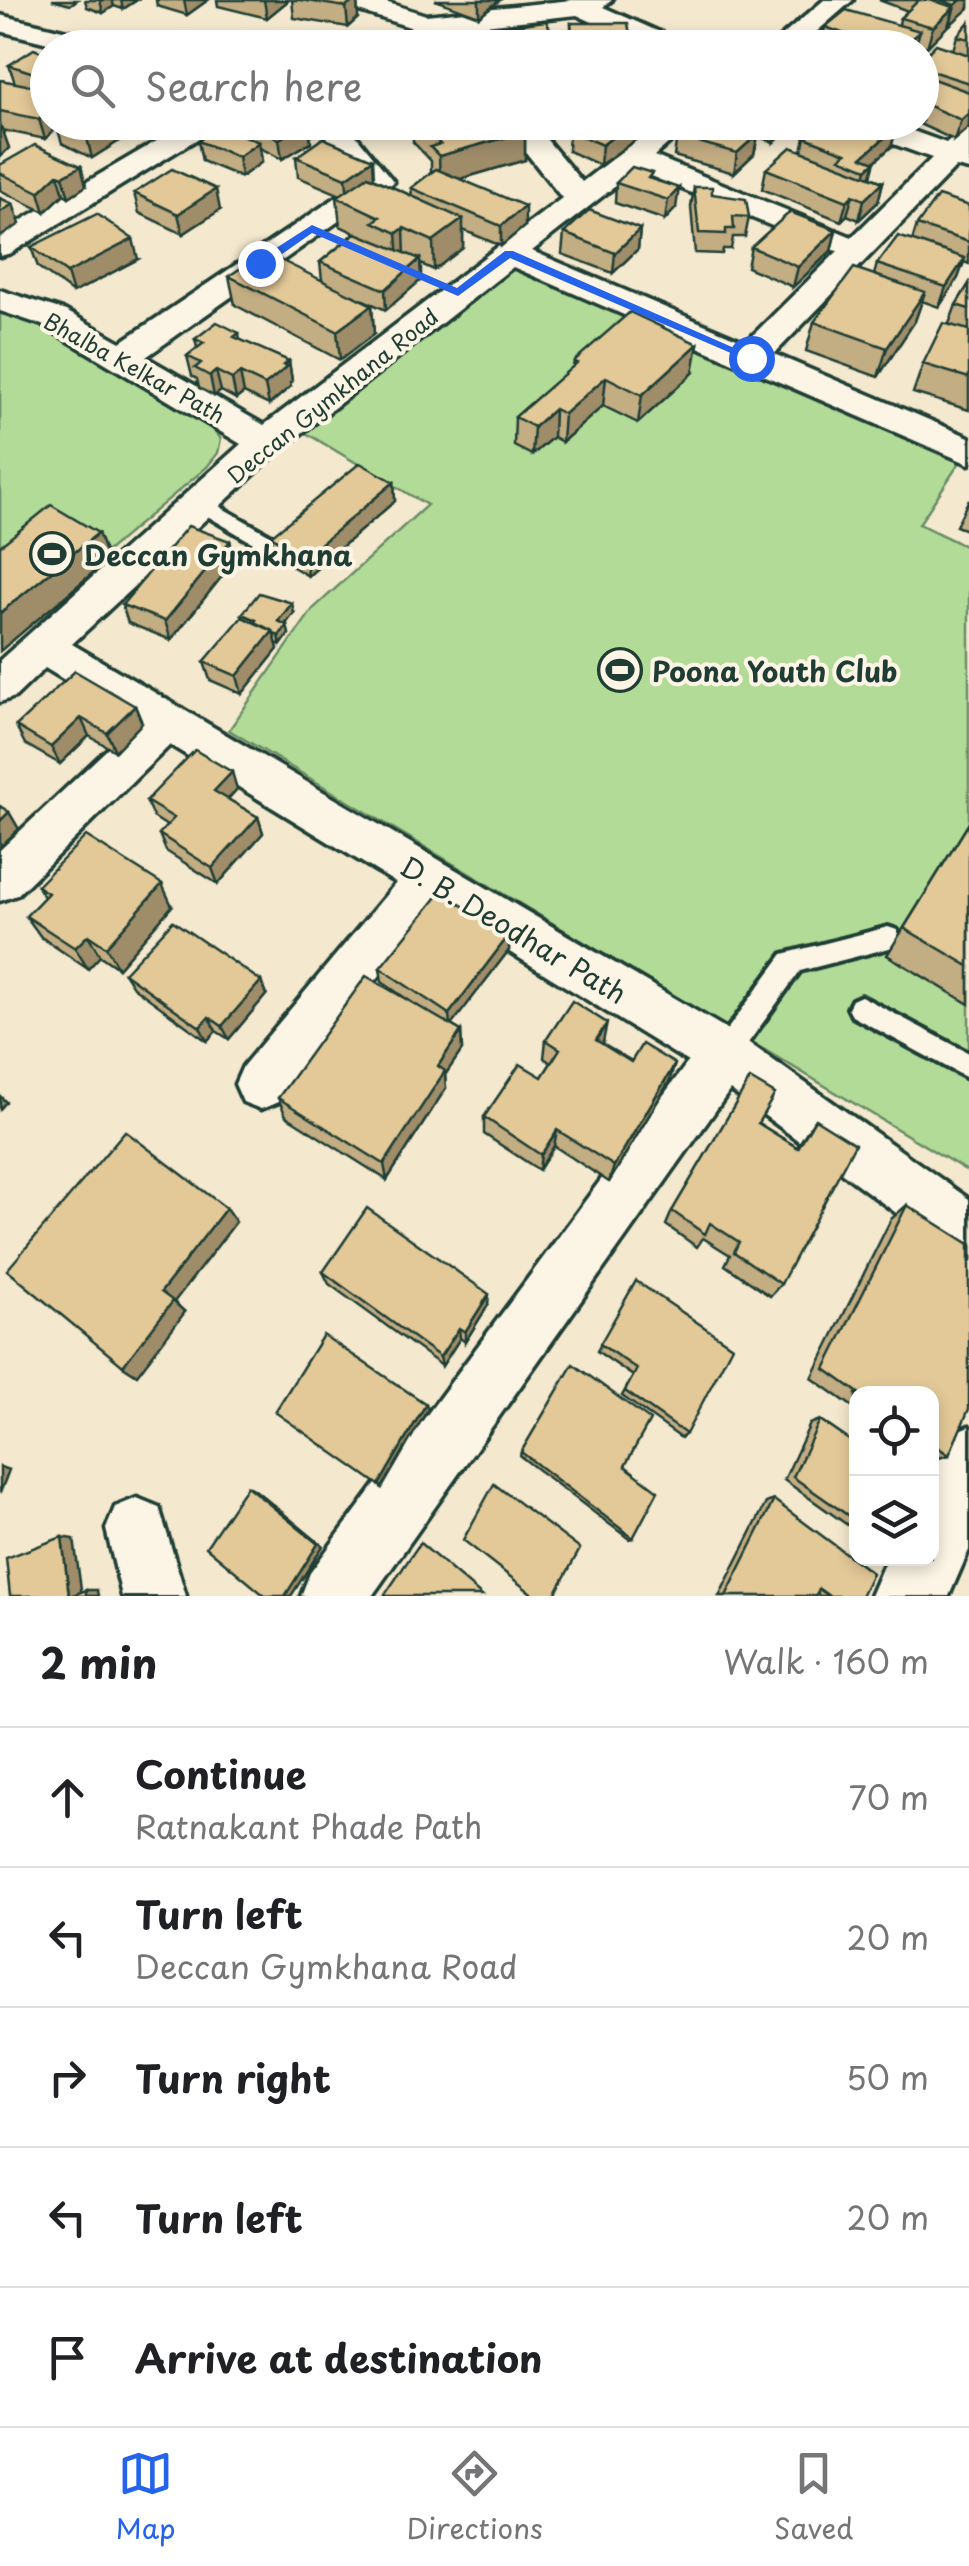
<!DOCTYPE html>
<html lang="en">
<head>
<meta charset="utf-8">
<style>
	:root { --surface:#fff; --page:#f2f2f2; --text:#202124; --muted:#757577; --line:#e0e0e0; --accent:#2563eb }
	body { margin:0; font-family:"Playpen Sans",sans-serif; background:var(--page); color:var(--text) }
	.controls { position:absolute; right:30px; bottom:30px; display:grid; overflow:hidden; border-radius:20px; box-shadow:0 5px 15px #0003 }
	.controls button { width:90px; height:90px; display:grid; place-items:center; padding:0; border:0; border-bottom:2px solid var(--line); background:var(--surface); color:var(--text); font:50px sans-serif }
	.stop { position:absolute; width:30px; height:30px; margin:-22px; border:8px solid #2563eb; border-radius:50%; background:#fff }
	.stop.end { background:#2563eb; border-color:#fff; box-shadow:0 2px 10px #0008 }
	.list { margin:0; padding:0; list-style:none }
	h2 { display:flex; justify-content:space-between; align-items:center; height:130px; margin:0; padding:0 40px; font-size:42px }
	h2 small { font-size:32px; font-weight:400; color:var(--muted) }
	.list li { display:grid; grid-template-columns:65px 1fr auto; gap:30px; align-items:center; box-sizing:border-box; height:140px; padding:0 40px; border-top:2px solid var(--line) }
	.list b { display:block; font-size:38px; white-space:nowrap }
	.list p { margin:0; font-size:32px; white-space:nowrap; color:var(--muted) }
	.list em { font-size:32px; font-style:normal; color:var(--muted) }
	.icon { flex:none; width:55px; height:55px; fill:none; stroke:currentColor; stroke-width:2; stroke-linecap:round; stroke-linejoin:round }
	.map { position:relative; flex:none; width:969px; height:1596px; overflow:hidden }
	.search { position:absolute; background:var(--surface); box-shadow:0 5px 15px #0003; left:30px; right:30px; top:30px; height:110px; display:flex; align-items:center; gap:25px; box-sizing:border-box; padding:0 35px; border-radius:55px; color:var(--muted); font-size:38px }
	.sheet { height:830px; background:var(--surface) }
	nav { display:flex; justify-content:space-around; align-items:center; box-sizing:border-box; height:140px; border-top:2px solid var(--line); background:var(--surface); font-size:28px; color:var(--muted) }
	nav a { display:grid; justify-items:center; gap:5px }
	nav .on { color:var(--accent) }
	.map>svg:first-child { display:block }
</style>
</head>
<body>
<div class="map">
<svg width="969" height="1596" viewBox="0 0 969 1596">
	<rect width="100%" height="100%" fill="#f4e8ce"/>
	<filter id="ink" filterUnits="userSpaceOnUse"><feTurbulence type="fractalNoise" baseFrequency=".01" numOctaves="2"/><feDisplacementMap in="SourceGraphic" scale="20" xChannelSelector="R" yChannelSelector="G"/><feConvolveMatrix kernelMatrix="1 2 1 2 8 2 1 2 1" color-interpolation-filters="sRGB"/></filter>
	<g filter="url(#ink)">
		<g fill="#b3db98" stroke="#698c66" stroke-width="2.5">
			<polygon points="510,260 964,456 919,524 969,548 969,1172 229,730 313,609 427,505 296,427"/>
			<polygon points="0,312 37,323 205,419 221,439 218,453 207,467 0,641"/>
		</g>
		<g fill="none" stroke-linecap="round" stroke-linejoin="round">
			<g stroke="#1f3d34" stroke-width="8">
				<g id="service">
					<polygon points="201,496 279,540 282,545 279,550 265,550 194,508 194,498"/>
					<polygon points="888,927 897,930 900,938 897,946 800,971 733,1064 724,1067 715,1064 711,1055 715,1046 783,954"/>
					<polygon points="861,996 969,1053 969,1079 852,1016 848,1008 852,1000"/>
				</g>
			</g>
			<g stroke="#1f3d34" stroke-width="7">
				<g id="minor">
					<polygon points="339,0 379,0 426,15 572,0 612,0 603,7 682,42 685,48 649,48 577,15 447,29 460,43 457,48 436,48 416,29 343,6"/>
					<polygon points="824,0 853,0 798,48 768,48"/>
					<polygon points="0,15 113,42 116,48 68,48 0,31"/>
					<polygon points="189,122 225,122 11,253 0,256 0,233"/>
					<path d="M307,122H345L394,182L146,357L264,425L562,198L502,122H532L582,182L660,122H693L654,156L852,237L932,158L849,128L845,122H888L946,143L959,131L969,128V170L956,167L774,354L969,437V464L513,267L279,451L72,644L742,1038L969,1199V1260L949,1252L730,1090L372,1596H301L310,1573L688,1062L435,906L279,1102L261,1109L243,1102L235,1084L243,1066L396,883L170,745L17,895L0,901V850L135,723L45,668L15,697L0,702V660L241,444L42,325L0,311V290L66,311L121,342L362,180L324,134ZM636,170L828,249L838,251L746,342L532,251Z"/>
					<polygon points="137,1498 159,1507 186,1596 122,1596 106,1529 115,1507"/>
				</g>
			</g>
			<g stroke="#1f3d34" stroke-width="7">
				<polygon id="tertiary" points="969,1426 969,1550 949,1596 870,1596 886,1559 932,1559 932,1461 943,1437"/>
			</g>
			<use href="#service" fill="#fcf5e5" fill-rule="evenodd"/>
			<use href="#minor" fill="#fcf5e5" fill-rule="evenodd"/>
			<use href="#tertiary" fill="#fcf5e5" fill-rule="evenodd"/>
		</g>
		<g fill="#c3ad83" stroke="#1f3d34" stroke-width="2.5">
			<polygon points="52,0 77,0 70,5"/>
			<polygon points="85,0 137,0 123,9 114,6 103,13 87,7"/>
			<polygon points="156,0 208,0 187,15 157,6"/>
			<polygon points="217,0 289,0 267,18 218,6"/>
			<polygon points="292,0 357,0 358,18 348,27 294,18"/>
			<polygon points="435,0 500,0 479,16"/>
			<polygon points="879,0 969,0 969,8 948,24 927,47 916,44 915,48 821,46 825,27 899,25 900,18 908,11"/>
			<polygon points="969,22 969,127 954,140 915,122 922,122 922,59 953,50 957,36"/>
			<polygon points="571,23 630,35 640,48 571,48"/>
			<polygon points="482,29 560,47 482,48"/>
			<polygon points="41,52 48,122 148,123 92,158 62,143 57,127 45,139 2,130 9,148 0,157 0,80 15,83 9,65"/>
			<polygon points="220,122 308,122 311,142 282,159 260,148 262,162 241,177 202,161 198,141 221,127"/>
			<polygon points="337,122 373,122 348,132"/>
			<polygon points="413,122 516,122 525,132 525,160 460,179 525,226 501,246 463,230 463,248 434,270 421,264 421,280 386,310 352,295 372,305 374,334 340,360 235,305 229,276 322,280 320,262 355,233 340,226 337,197 341,195 298,177 296,157 374,179 412,196 411,188 431,173 431,161 413,142"/>
			<polygon points="692,122 795,122 774,142 758,137 754,154 734,173 674,156 677,136"/>
			<polygon points="655,126 600,165 568,151 569,131"/>
			<polygon points="897,127 891,147 874,162 871,177 883,182 878,202 859,220 847,215 841,221 762,189 766,169 802,151 805,137"/>
			<polygon points="0,165 81,166 86,186 69,197 64,194 45,212 0,190"/>
			<polygon points="651,179 676,208 665,220 615,203 616,183"/>
			<polygon points="694,187 712,194 749,217 745,237 733,237 731,249 723,249 722,254 695,253 691,207"/>
			<polygon points="134,193 220,210 183,234 139,213"/>
			<polygon points="969,206 969,264 964,262 958,278 939,307 922,301 915,321 878,377 806,351 814,322 874,275 877,264 912,241 917,225"/>
			<polygon points="640,229 638,249 613,273 562,254 564,233"/>
			<polygon points="836,230 831,251 793,287 747,267 751,247"/>
			<polygon points="31,247 138,259 73,293 38,267"/>
			<polygon points="969,284 969,410 913,393 923,364 949,324 956,305"/>
			<polygon points="239,333 240,340 289,361 292,381 290,383 291,386 269,405 244,393 236,399 221,391 214,396 199,388 197,379 192,376 187,356 197,348 195,339"/>
			<polygon points="574,361 693,373 638,423 603,406 562,442 553,437 532,455 514,446 515,417 573,367"/>
			<polygon points="394,482 395,501 308,576 275,556 271,536"/>
			<polygon points="969,499 969,531 956,526"/>
			<polygon points="230,541 235,560 171,640 128,623 122,605"/>
			<polygon points="294,613 286,624 289,634 281,645 276,643 278,649 242,694 210,680 204,662 243,618 242,614"/>
			<polygon points="135,706 142,723 115,751 89,736 60,764 25,744 16,726"/>
			<polygon points="237,789 228,799 258,817 263,833 218,884 166,851 159,834 167,826 153,817 146,801"/>
			<polygon points="969,823 969,1004 887,955"/>
			<polygon points="37,886 172,906 118,968 100,956 88,969 41,937 26,916 44,897"/>
			<polygon points="509,935 509,950 451,1025 461,1031 462,1050 445,1075 446,1088 387,1180 286,1116 278,1098 417,1006 382,982 380,968"/>
			<polygon points="124,973 266,995 229,1039 216,1031 207,1041 133,987"/>
			<polygon points="546,1040 603,1042 602,1044 669,1082 609,1182 554,1146 539,1170 484,1134 484,1117 542,1077 551,1063 544,1058"/>
			<polygon points="815,1119 781,1284 770,1296 725,1265 730,1255 703,1238 697,1247 666,1225 672,1211 758,1123 797,1147"/>
			<polygon points="907,1205 949,1455 932,1460 932,1394 856,1394 856,1409 812,1378 891,1219"/>
			<polygon points="323,1272 488,1305 465,1342 460,1338 442,1366 329,1284"/>
			<polygon points="636,1281 686,1434 681,1438 622,1396 633,1376 597,1351"/>
			<polygon points="820,1420 856,1445 856,1531 784,1480 810,1424"/>
			<polygon points="521,1452 625,1466 633,1538 629,1539 520,1456"/>
			<polygon points="774,1500 861,1596 819,1596 817,1594 816,1596 719,1596 766,1503"/>
		</g>
		<g fill="#9f8d6a" stroke="#1f3d34" stroke-width="2.5">
			<polygon points="100,0 112,0 114,6 103,13"/>
			<polygon points="121,0 137,0 123,9"/>
			<polygon points="184,0 208,0 187,15"/>
			<polygon points="264,0 289,0 267,18"/>
			<polygon points="355,0 357,0 358,18 348,27 346,7"/>
			<polygon points="479,0 500,0 479,16"/>
			<polygon points="961,0 969,0 969,8 950,25 955,5"/>
			<polygon points="954,7 948,26 927,47 933,27"/>
			<polygon points="920,31 915,48 900,48"/>
			<polygon points="48,74 48,95 46,95 40,75"/>
			<polygon points="48,110 48,122 61,122 56,123 57,127 45,139 39,119"/>
			<polygon points="969,113 969,127 954,140 961,120"/>
			<polygon points="112,122 148,123 92,158 87,138"/>
			<polygon points="308,122 311,142 282,159 279,139"/>
			<polygon points="347,122 373,122 348,132"/>
			<polygon points="633,122 655,122 655,126 600,165 602,145"/>
			<polygon points="778,122 795,122 774,142"/>
			<polygon points="897,127 891,147 867,168 862,157"/>
			<polygon points="2,128 9,148 0,157 0,130"/>
			<polygon points="525,132 525,160 440,185 439,156"/>
			<polygon points="758,134 754,154 734,173 737,153"/>
			<polygon points="259,142 262,162 241,177 238,157"/>
			<polygon points="373,159 374,179 348,198 346,178"/>
			<polygon points="875,162 869,182 862,189 867,169"/>
			<polygon points="81,166 86,186 69,197 63,176"/>
			<polygon points="58,174 64,194 45,212 39,192"/>
			<polygon points="883,182 878,202 859,220 864,200"/>
			<polygon points="679,188 676,208 665,220 668,200"/>
			<polygon points="216,189 220,210 183,234 178,214"/>
			<polygon points="853,195 847,215 841,221 847,201"/>
			<polygon points="13,204 20,224 0,237 0,212"/>
			<polygon points="525,206 525,226 501,246 501,226"/>
			<polygon points="463,219 463,248 434,270 433,241"/>
			<polygon points="404,228 405,257 399,262 397,233"/>
			<polygon points="640,229 638,249 613,273 615,253"/>
			<polygon points="836,230 831,251 793,287 798,267"/>
			<polygon points="133,239 138,259 73,293 67,273"/>
			<polygon points="965,258 958,278 939,307 946,287"/>
			<polygon points="420,259 421,280 386,310 385,290"/>
			<polygon points="925,292 915,321 878,377 887,348"/>
			<polygon points="372,305 374,334 340,360 337,331"/>
			<polygon points="698,344 693,373 638,423 642,395"/>
			<polygon points="289,361 292,381 290,383 291,386 269,405 265,385"/>
			<polygon points="216,371 221,391 214,396 210,376"/>
			<polygon points="240,373 244,393 236,399 232,379"/>
			<polygon points="606,377 603,406 562,442 564,414"/>
			<polygon points="554,409 553,437 532,455 534,427"/>
			<polygon points="394,482 395,501 308,576 305,557"/>
			<polygon points="98,533 108,560 0,651 0,613"/>
			<polygon points="230,541 235,560 171,640 165,621"/>
			<polygon points="292,603 294,613 280,630 278,621"/>
			<polygon points="287,625 289,634 281,645 279,636"/>
			<polygon points="273,631 278,649 242,694 237,676"/>
			<polygon points="135,706 142,723 115,751 107,733"/>
			<polygon points="81,718 89,736 60,764 51,747"/>
			<polygon points="232,772 237,789 220,808 214,791"/>
			<polygon points="9,812 19,829 0,847 0,821"/>
			<polygon points="258,817 263,833 218,884 212,868"/>
			<polygon points="162,884 172,906 118,968 106,947"/>
			<polygon points="88,935 100,956 88,969 75,948"/>
			<polygon points="509,935 509,950 450,1027 449,1014"/>
			<polygon points="261,981 266,995 229,1039 222,1026"/>
			<polygon points="209,1017 216,1031 207,1041 200,1027"/>
			<polygon points="607,1023 603,1042 592,1059 596,1040"/>
			<polygon points="461,1031 462,1050 445,1075 446,1088 387,1180 384,1164 438,1066"/>
			<polygon points="675,1064 669,1082 609,1182 614,1166"/>
			<polygon points="0,1096 6,1102 0,1109"/>
			<polygon points="557,1130 554,1146 539,1170 541,1155"/>
			<polygon points="226,1208 236,1222 174,1302 185,1312 137,1375 123,1366 161,1292"/>
			<polygon points="489,1294 488,1305 465,1342 465,1332"/>
			<polygon points="459,1328 460,1338 442,1366 440,1357"/>
			<polygon points="426,1404 428,1409 382,1488 379,1485"/>
			<polygon points="0,1467 9,1470 0,1493"/>
			<polygon points="247,1486 254,1489 323,1546 291,1596 285,1596"/>
			<polygon points="62,1537 74,1539 82,1596 69,1596"/>
			<polygon points="86,1590 97,1590 98,1596 86,1596"/>
		</g>
		<g fill="#e3c998" stroke="#1f3d34" stroke-width="2.5">
			<polygon points="301,0 355,0 346,7"/>
			<polygon points="919,0 930,0 954,7 933,27 900,18"/>
			<polygon points="940,0 961,0 955,5"/>
			<polygon points="846,10 920,31 900,48 885,48 825,27"/>
			<polygon points="546,21 560,47 492,48 482,29"/>
			<polygon points="969,22 969,39 957,36"/>
			<polygon points="571,23 628,23 630,35 638,35 640,48 587,48 585,32 572,32"/>
			<polygon points="432,32 437,37 433,38 441,48 389,48 385,43"/>
			<polygon points="95,36 108,40 102,44 109,46 48,48 60,40 87,41"/>
			<polygon points="936,44 969,55 969,83 922,68 922,59"/>
			<polygon points="48,48 48,74 40,75 9,65 34,49 41,52"/>
			<polygon points="922,75 969,92 969,113 961,120 922,103"/>
			<polygon points="0,80 48,89 48,110 39,119 0,111"/>
			<polygon points="57,122 112,122 87,138 56,123"/>
			<polygon points="246,122 308,122 279,139"/>
			<polygon points="420,122 516,122 525,132 439,156 430,147 440,144"/>
			<polygon points="581,122 633,122 602,145 569,131"/>
			<polygon points="692,122 727,122 758,134 737,153 677,136"/>
			<polygon points="822,122 885,122 897,127 862,157 875,162 867,169 840,158 846,153 805,137"/>
			<polygon points="220,126 259,142 238,157 198,141"/>
			<polygon points="323,138 373,159 346,178 296,157"/>
			<polygon points="35,145 81,166 63,176 58,174 39,192 0,173 0,165"/>
			<polygon points="791,147 883,182 864,200 853,195 847,201 766,169"/>
			<polygon points="632,167 652,173 648,178 679,188 668,200 616,183"/>
			<polygon points="172,169 216,189 178,214 134,193"/>
			<polygon points="436,169 525,206 501,226 411,188"/>
			<polygon points="368,176 463,219 433,241 404,228 397,233 373,222 380,217 337,197"/>
			<polygon points="694,187 712,187 712,194 746,199 749,217 733,216 734,229 726,229 726,234 699,233"/>
			<polygon points="938,196 969,206 969,242 917,225"/>
			<polygon points="0,198 13,204 0,212"/>
			<polygon points="589,210 640,229 615,253 564,233"/>
			<polygon points="790,212 836,230 798,267 751,247"/>
			<polygon points="97,214 133,239 67,273 31,247"/>
			<polygon points="356,233 420,259 385,290 320,262"/>
			<polygon points="898,236 965,258 946,287 877,264"/>
			<polygon points="264,252 372,305 337,331 229,276"/>
			<polygon points="854,268 925,292 887,348 814,322"/>
			<polygon points="969,284 969,309 956,305"/>
			<polygon points="630,312 698,344 642,395 606,377 564,414 554,409 534,427 515,417 577,363 574,361"/>
			<polygon points="217,322 239,333 234,337 289,361 284,365 288,366 265,385 240,373 232,379 216,371 210,376 195,368 201,363 187,356 204,343 195,339"/>
			<polygon points="943,323 969,330 969,378 923,364"/>
			<polygon points="360,463 394,482 305,557 271,536"/>
			<polygon points="51,505 98,533 0,613 0,546"/>
			<polygon points="188,526 230,541 165,621 122,605"/>
			<polygon points="259,593 292,603 278,621 287,625 279,636 274,634 273,631 254,622 256,620 242,614"/>
			<polygon points="242,617 273,631 237,676 204,662"/>
			<polygon points="75,671 135,706 107,733 81,718 51,747 16,726"/>
			<polygon points="195,750 232,772 214,791 258,817 212,868 159,834 174,818 146,801"/>
			<polygon points="0,806 9,812 0,821"/>
			<polygon points="969,823 969,966 904,928"/>
			<polygon points="86,836 162,884 106,947 88,935 75,948 26,916 48,893 37,886"/>
			<polygon points="441,892 509,935 449,1014 380,968"/>
			<polygon points="173,921 261,981 222,1026 209,1017 200,1027 124,973"/>
			<polygon points="366,976 461,1031 438,1066 445,1071 384,1164 278,1098"/>
			<polygon points="572,1001 607,1023 596,1040 631,1062 642,1044 675,1064 614,1166 557,1130 541,1155 484,1117 520,1064 542,1077 560,1049 546,1040"/>
			<polygon points="750,1079 775,1094 758,1123 798,1148 815,1119 855,1144 781,1284 734,1252 739,1242 710,1223 705,1234 672,1211"/>
			<polygon points="125,1131 226,1208 161,1292 173,1301 123,1366 7,1270"/>
			<polygon points="907,1205 969,1244 969,1409 949,1455 932,1443 932,1394 860,1394 825,1369"/>
			<polygon points="367,1208 489,1294 465,1332 459,1328 440,1357 323,1272"/>
			<polygon points="636,1281 732,1346 686,1434 625,1391 637,1369 600,1344"/>
			<polygon points="323,1335 426,1404 379,1485 275,1412"/>
			<polygon points="573,1364 650,1420 625,1466 658,1491 633,1538 521,1452"/>
			<polygon points="820,1420 856,1445 856,1521 793,1477"/>
			<polygon points="494,1484 580,1549 554,1596 535,1596 463,1540"/>
			<polygon points="247,1486 318,1544 285,1596 265,1596 206,1547"/>
			<polygon points="774,1500 872,1573 861,1596 829,1596 819,1589 816,1596 726,1596"/>
			<polygon points="62,1537 69,1596 10,1596 6,1558"/>
			<polygon points="420,1543 482,1596 384,1596"/>
			<polygon points="86,1590 86,1596 70,1596"/>
		</g>
	</g>
	<polygon fill="#2563eb" points="312,225 457,288 505,251 513,251 757,358 747,360 510,258 458,296 312,233 265,266 256,266 256,261"/>
	<defs>
		<g id="stadium-ring" transform="scale(2.25)"><circle r="9.5" fill="#fcf5e5" stroke="#1f3d34" stroke-width="1.5"/><path d="M0-5a6.5 5 0 1 0 0 10a6.5 5 0 1 0 0-10ZM-3.5-1.8h7v3.6h-7Z" fill="#1f3d34"/></g>
	</defs>
	<g fill-rule="evenodd">
		<use href="#stadium-ring" x="52" y="554"/>
		<use href="#stadium-ring" x="620" y="670"/>
	</g>
	<g text-anchor="middle" dominant-baseline="central" stroke-width="8" stroke-linejoin="round" paint-order="stroke">
		<g font-size="22" fill="#1f3d34" stroke="#fcf5e5">
			<text transform="translate(135 367) rotate(29)">Bhalba Kelkar Path</text>
			<text transform="translate(332 395) rotate(-39)">Deccan Gymkhana Road</text>
		</g>
		<g font-size="28" font-weight="bold" fill="#1f3d34" stroke="#fcf5e5" text-anchor="start">
			<text x="84" y="554">Deccan Gymkhana</text>
			<text x="652" y="670">Poona Youth Club</text>
		</g>
		<g font-size="28" fill="#1f3d34" stroke="#fcf5e5">
			<text transform="translate(514 929) rotate(31)">D. B. Deodhar Path</text>
		</g>
	</g>
</svg>
<div class="controls">
<button><svg class="icon" aria-label="locate" viewBox="0 0 24 24"><circle cx="12" cy="12" r="6"/><path d="M12 2v4M12 18v4M2 12h4M18 12h4"/></svg></button>
<button><svg class="icon" aria-label="layers" viewBox="0 0 24 24"><path d="M12 4l9 5-9 5-9-5zM3 14l9 5 9-5"/></svg></button>
</div>
<div class="stop" style="left:751px;top:358px"></div>
<div class="stop end" style="left:260px;top:263px"></div>
<div class="search"><svg class="icon" aria-label="search" viewBox="0 0 24 24"><circle cx="10" cy="10" r="6"/><path d="M15 15l6 6"/></svg>Search here</div>
</div>
<section class="sheet">
<h2>2 min<small>Walk · 160 m</small></h2>
<ul class="list">
<li><svg class="icon" aria-label="ahead" viewBox="0 0 24 24"><path d="M12 20V5M6 11l6-6 6 6"/></svg><div><b>Continue</b><p>Ratnakant Phade Path</p></div><em>70 m</em></li>
<li><svg class="icon" aria-label="left" viewBox="0 0 24 24"><path d="M17 20v-9H6M10 6l-5 5 5 5"/></svg><div><b>Turn left</b><p>Deccan Gymkhana Road</p></div><em>20 m</em></li>
<li><svg class="icon" aria-label="right" viewBox="0 0 24 24"><path d="M7 20v-9h11M14 6l5 5-5 5"/></svg><div><b>Turn right</b></div><em>50 m</em></li>
<li><svg class="icon" aria-label="left" viewBox="0 0 24 24"><path d="M17 20v-9H6M10 6l-5 5 5 5"/></svg><div><b>Turn left</b></div><em>20 m</em></li>
<li><svg class="icon" aria-label="arrive" viewBox="0 0 24 24"><path d="M6 21V4h12l-3 4 3 4H6"/></svg><div><b>Arrive at destination</b></div></li>
</ul>
</section>
<nav>
<a class="on"><svg class="icon" aria-label="map" viewBox="0 0 24 24"><path d="M3 6l6-2 6 2 6-2v14l-6 2-6-2-6 2zM9 4v14M15 6v14"/></svg>Map</a>
<a><svg class="icon" aria-label="directions" viewBox="0 0 24 24"><path d="M12 3l9 9-9 9-9-9zM9 14v-3h6M13 9l2 2-2 2"/></svg>Directions</a>
<a><svg class="icon" aria-label="saved" viewBox="0 0 24 24"><path d="M7 4h10v16l-5-4-5 4z"/></svg>Saved</a>
</nav>
</body>
</html>
